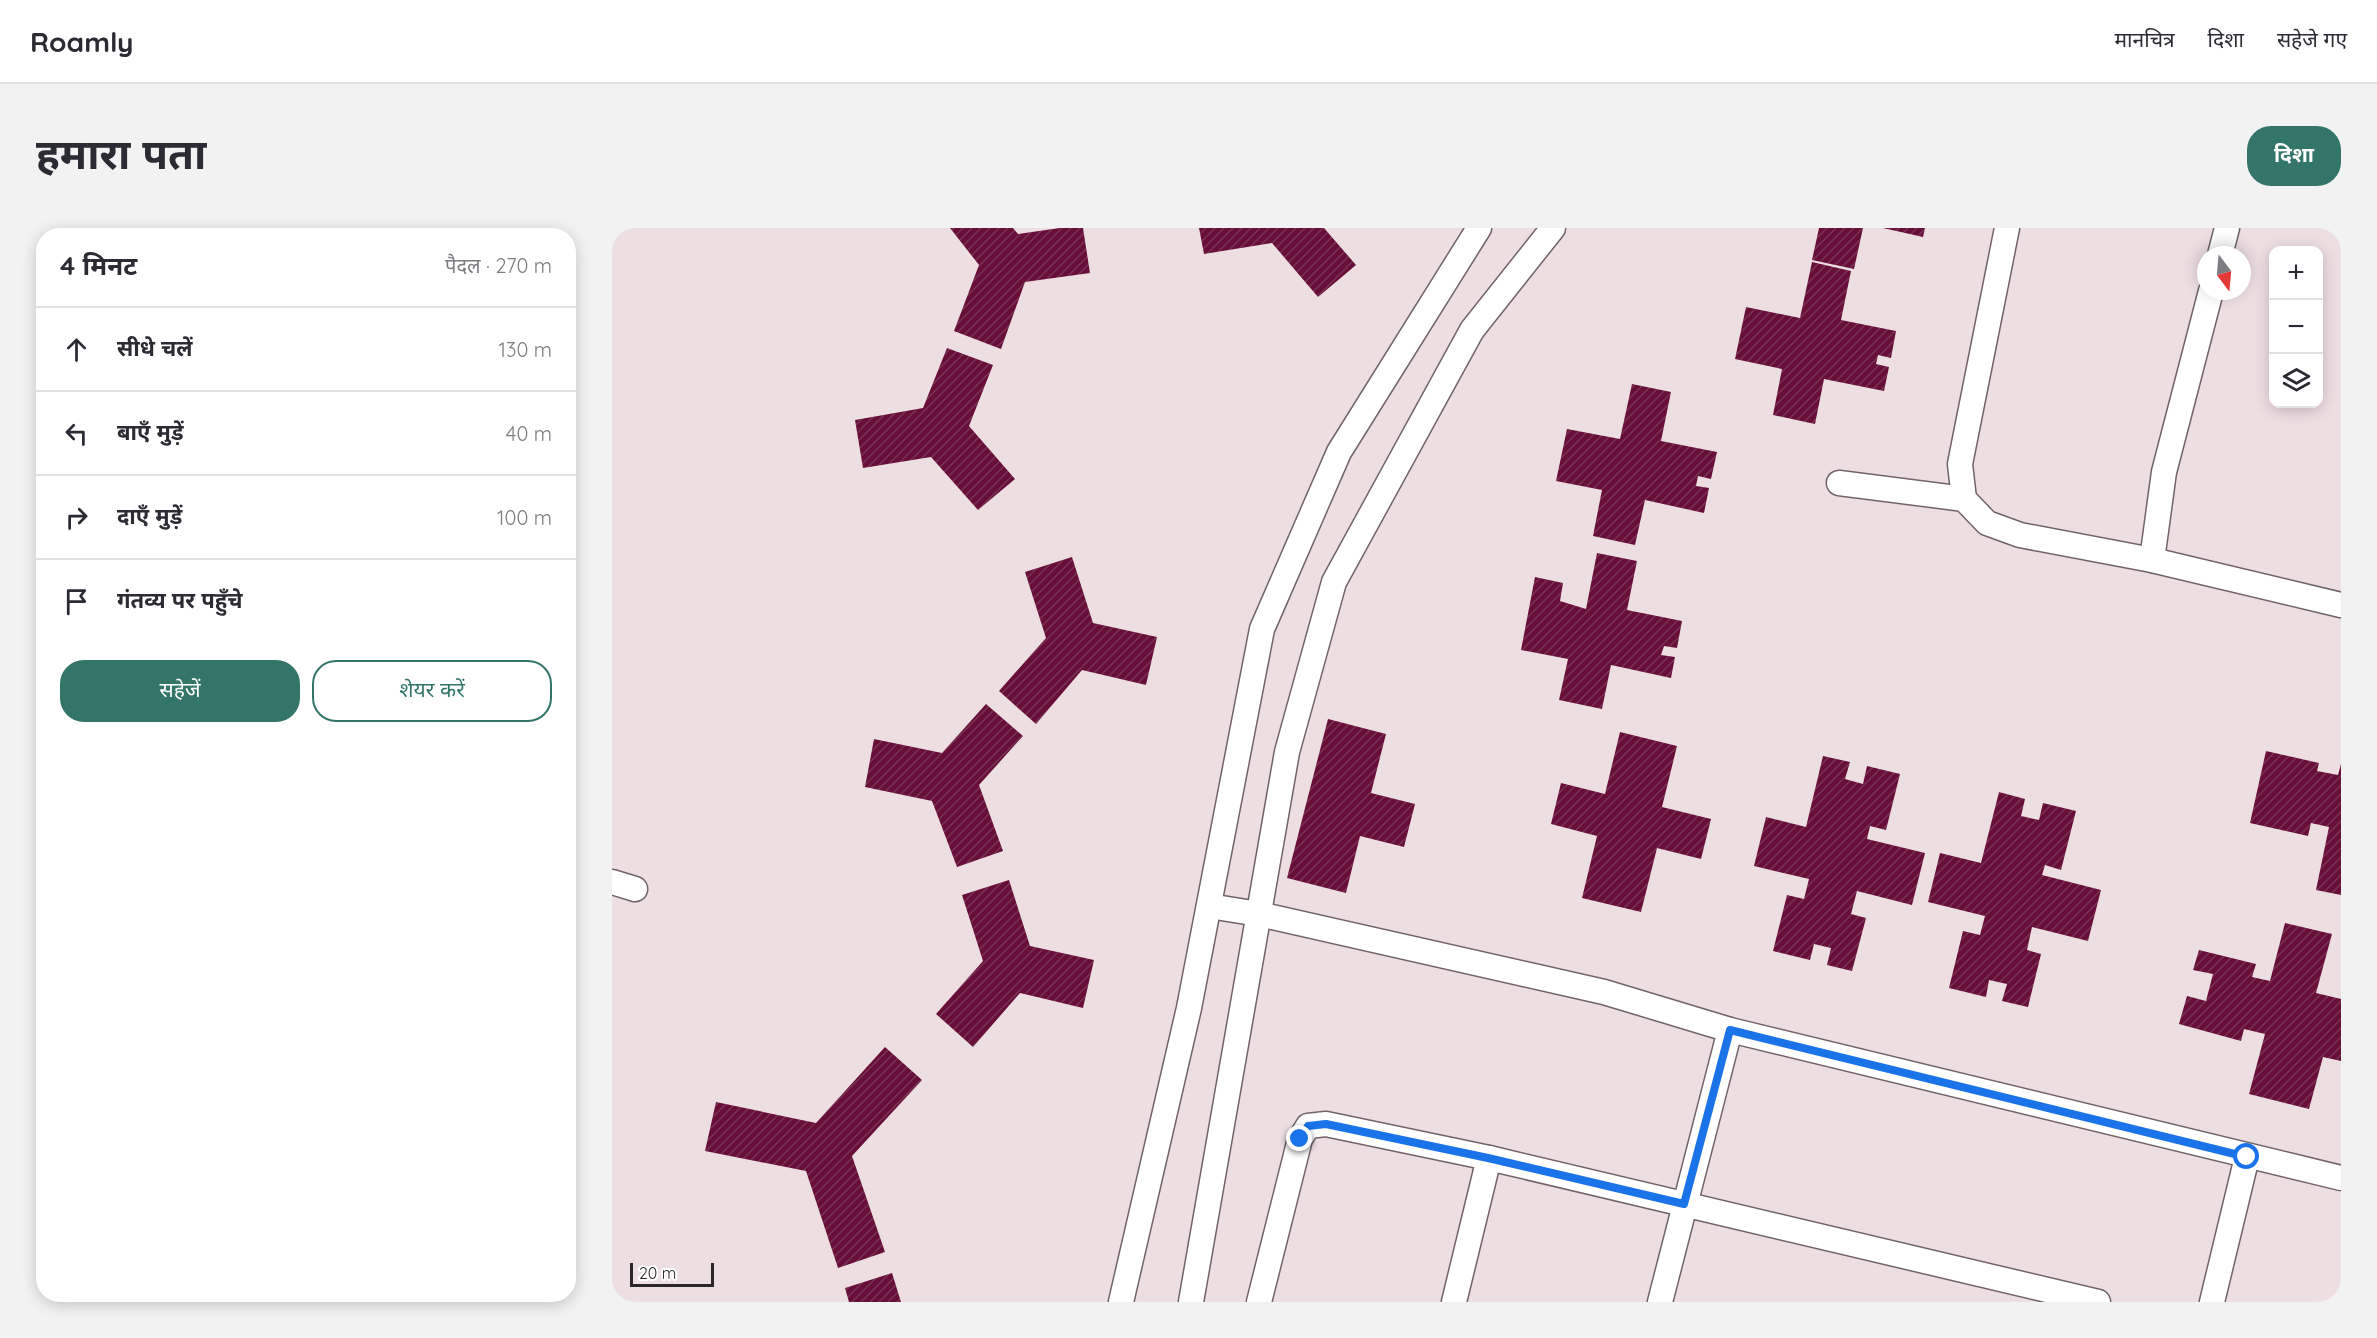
<!DOCTYPE html>
<html lang="hi">
<head>
<meta charset="utf-8">
<style>
	:root { --surface:#fff; --page:#f2f2f3; --text:#2b2b33; --muted:#7c7c81; --line:#e1e1e2; --accent:#337669 }
	body { margin:0; font-family:Quicksand,"Noto Sans Devanagari",sans-serif; background:var(--page); color:var(--text) }
	.controls { position:absolute; right:18px; top:18px; display:grid; overflow:hidden; border-radius:12px; box-shadow:0 3px 15px #0003 }
	.controls button { width:54px; height:54px; display:grid; place-items:center; padding:0; border:0; border-bottom:2px solid var(--line); background:var(--surface); color:var(--text); font:30px sans-serif }
	.compass { position:absolute; left:1585px; top:18px; width:54px; height:54px; border-radius:50%; background:var(--surface); box-shadow:0 3px 15px #0003; rotate:164deg }
	.scale { position:absolute; left:18px; bottom:15px; width:84px; box-sizing:border-box; padding-left:6px; border:3px solid #2b2627; border-top:0; font-size:16px; line-height:21px; white-space:nowrap; color:#2b2627; -webkit-text-stroke:4px #fff; paint-order:stroke }
	.stop { position:absolute; width:18px; height:18px; margin:-14px; border:4px solid #1a73e8; border-radius:50%; background:#fff }
	.stop.end { background:#1a73e8; border-color:#fff; box-shadow:0 2px 6px #0008 }
	.list { margin:0; padding:0; list-style:none }
	h2 { display:flex; justify-content:space-between; align-items:center; height:78px; margin:0; padding:0 24px; font-size:26px }
	h2 small { font-size:20px; font-weight:400; color:var(--muted) }
	.list li { display:grid; grid-template-columns:39px 1fr auto; gap:18px; align-items:center; box-sizing:border-box; height:84px; padding:0 24px; border-top:2px solid var(--line) }
	.list b { display:block; font-size:22px; white-space:nowrap }
	.list em { font-size:20px; font-style:normal; color:var(--muted) }
	.actions { display:flex; gap:12px; padding:18px 24px }
	.actions a { flex:1; padding:14px 0; border:2px solid var(--accent); border-radius:24px; text-align:center; font-size:21px; color:var(--accent) }
	.actions .main { background:var(--accent); color:#fff }
	.icon { flex:none; width:33px; height:33px; fill:none; stroke:currentColor; stroke-width:2; stroke-linecap:round; stroke-linejoin:round }
	.map { position:relative; flex:none; width:1729px; height:1074px; overflow:hidden; border-radius:24px }
	header { display:flex; align-items:center; gap:36px; box-sizing:border-box; height:84px; padding:0 30px; background:var(--surface); border-bottom:2px solid var(--line) }
	header strong { font-size:28px }
	nav { display:flex; gap:33px; margin-inline-start:auto; font-size:21px }
	.intro { display:flex; align-items:center; justify-content:space-between; box-sizing:border-box; height:144px; padding:0 36px }
	h1 { margin:0; font-size:42px }
	.button { padding:15px 27px; border-radius:24px; background:var(--accent); color:#fff; font-size:21px; font-weight:700 }
	main { display:flex; gap:36px; padding:0 36px }
	aside { flex:1; background:var(--surface); border-radius:24px; box-shadow:0 3px 15px #0003 }
	.map>svg:first-child { display:block }
</style>
</head>
<body>
<header>
<strong>Roamly</strong>
<nav><a>मानचित्र</a><a>दिशा</a><a>सहेजे गए</a></nav>
</header>
<div class="intro"><h1>हमारा पता</h1><a class="button">दिशा</a></div>
<main>
<aside>
<h2>4 मिनट<small>पैदल · 270 m</small></h2>
<ul class="list">
<li><svg class="icon" aria-label="ahead" viewBox="0 0 24 24"><path d="M12 20V5M6 11l6-6 6 6"/></svg><div><b>सीधे चलें</b></div><em>130 m</em></li>
<li><svg class="icon" aria-label="left" viewBox="0 0 24 24"><path d="M17 20v-9H6M10 6l-5 5 5 5"/></svg><div><b>बाएँ मुड़ें</b></div><em>40 m</em></li>
<li><svg class="icon" aria-label="right" viewBox="0 0 24 24"><path d="M7 20v-9h11M14 6l5 5-5 5"/></svg><div><b>दाएँ मुड़ें</b></div><em>100 m</em></li>
<li><svg class="icon" aria-label="arrive" viewBox="0 0 24 24"><path d="M6 21V4h12l-3 4 3 4H6"/></svg><div><b>गंतव्य पर पहुँचे</b></div></li>
</ul>
<div class="actions"><a class="main">सहेजें</a><a>शेयर करें</a></div>
</aside>
<div class="map">
<svg width="1729" height="1074" viewBox="0 0 1729 1074">
	<defs>
		<pattern id="building-hatch" width="6" height="6" patternUnits="userSpaceOnUse" patternTransform="scale(1.5)"><rect width="6" height="6" fill="#680f39"/><path d="M-1 1l2-2M0 6l6-6M5 7l2-2" fill="none" stroke="#793254"/></pattern>
	</defs>
	<rect width="100%" height="100%" fill="#eddee2"/>
	<g fill="url(#building-hatch)">
		<polygon points="338,0 401,0 406,6 448,0 471,0 478,45 413,54 389,121 342,103 367,37"/>
		<polygon points="587,0 712,0 744,37 706,69 660,15 592,26"/>
		<polygon points="1207,0 1251,0 1242,41 1200,32"/>
		<polygon points="1271,0 1313,0 1311,9"/>
		<polygon points="1200,34 1239,43 1229,92 1284,103 1279,130 1266,127 1264,136 1277,139 1272,163 1212,151 1203,196 1161,187 1170,141 1123,131 1134,79 1188,90"/>
		<polygon points="335,120 381,137 357,198 403,251 366,282 319,229 251,240 243,192 311,180"/>
		<polygon points="1020,156 1059,164 1049,213 1105,224 1099,251 1086,248 1084,258 1097,260 1092,285 1033,272 1023,317 981,308 990,262 944,253 955,201 1008,211"/>
		<polygon points="985,325 1025,333 1015,382 1070,393 1065,420 1052,418 1049,427 1063,429 1059,450 999,437 990,481 947,472 956,431 909,422 923,349 951,355 948,373 974,381"/>
		<polygon points="460,329 481,395 545,409 534,457 470,442 424,496 387,463 434,410 413,344"/>
		<polygon points="374,476 411,508 367,557 391,623 345,639 320,573 253,559 262,511 330,525"/>
		<polygon points="716,491 774,506 759,565 803,576 792,619 748,608 734,665 675,650"/>
		<polygon points="1008,504 1065,518 1050,579 1099,591 1089,631 1045,620 1029,684 970,670 985,608 939,596 949,555 993,566"/>
		<polygon points="1654,523 1707,535 1705,543 1726,547 1729,536 1729,667 1704,662 1717,599 1699,595 1696,608 1638,595"/>
		<polygon points="1211,528 1238,534 1233,551 1251,556 1255,538 1288,546 1274,602 1258,598 1255,611 1313,625 1300,677 1245,663 1239,686 1254,690 1240,743 1215,737 1219,720 1202,716 1198,732 1161,723 1175,667 1192,671 1197,651 1142,638 1154,589 1194,599"/>
		<polygon points="1387,564 1413,571 1409,588 1427,592 1431,575 1464,583 1449,642 1433,637 1430,647 1489,662 1476,713 1420,699 1415,722 1429,726 1416,779 1390,773 1395,756 1377,752 1374,769 1337,760 1351,703 1368,707 1373,688 1316,674 1328,625 1369,635"/>
		<polygon points="397,652 418,718 482,732 471,780 408,765 361,819 324,786 371,733 350,667"/>
		<polygon points="1673,695 1720,706 1704,765 1729,771 1729,833 1711,829 1697,881 1637,866 1653,806 1632,801 1629,813 1567,796 1575,768 1594,773 1601,746 1581,742 1587,722 1644,736 1640,749 1658,753"/>
		<polygon points="273,819 310,852 240,928 273,1024 226,1040 194,943 93,923 104,874 204,895"/>
		<polygon points="280,1045 289,1074 237,1074 233,1060"/>
	</g>
	<g fill="none" stroke-linecap="round" stroke-linejoin="round">
		<g stroke="#716468" stroke-width="27">
			<g id="minor">
				<polyline points="1608,27 1615,0"/>
				<polyline points="1227,255 1352,271 1375,295 1408,307 1540,332 1729,377"/>
				<polyline points="1352,271 1348,236 1395,0"/>
				<polyline points="1540,332 1552,244 1599,63"/>
				<polyline points="0,654 23,661"/>
				<polyline points="597,678 647,686 992,764 1118,802 1729,950"/>
				<polyline points="509,1074 577,780 650,401 727,224 867,0"/>
				<polyline points="579,1074 675,524 722,354 860,102 941,0"/>
				<polyline points="647,1074 688,911 696,898 714,896 877,930 1486,1074"/>
				<polyline points="842,1074 877,930"/>
				<polyline points="1048,1074 1118,802"/>
				<polyline points="1600,1074 1635,929"/>
			</g>
		</g>
		<use href="#minor" stroke="#fff" stroke-width="24"/>
	</g>
	<g fill="none" stroke-linecap="round" stroke-linejoin="round">
		<polyline stroke="#1a73e8" stroke-width="8" points="688,911 696,898 714,896 876,930 1072,976 1118,802 1635,929"/>
	</g>
</svg>
<div class="controls">
<button>+</button>
<button>−</button>
<button><svg class="icon" aria-label="layers" viewBox="0 0 24 24"><path d="M12 4l9 5-9 5-9-5zM3 14l9 5 9-5"/></svg></button>
</div>
<svg class="compass" viewBox="-18 -18 36 36"><path d="M0-13l5 13h-10z" fill="#e53935"/><path d="M0 13l5-13h-10z" fill="#7c7c81"/></svg>
<div class="scale">20 m</div>
<div class="stop" style="left:1635px;top:929px"></div>
<div class="stop end" style="left:688px;top:911px"></div>
</div>
</main>
</body>
</html>
